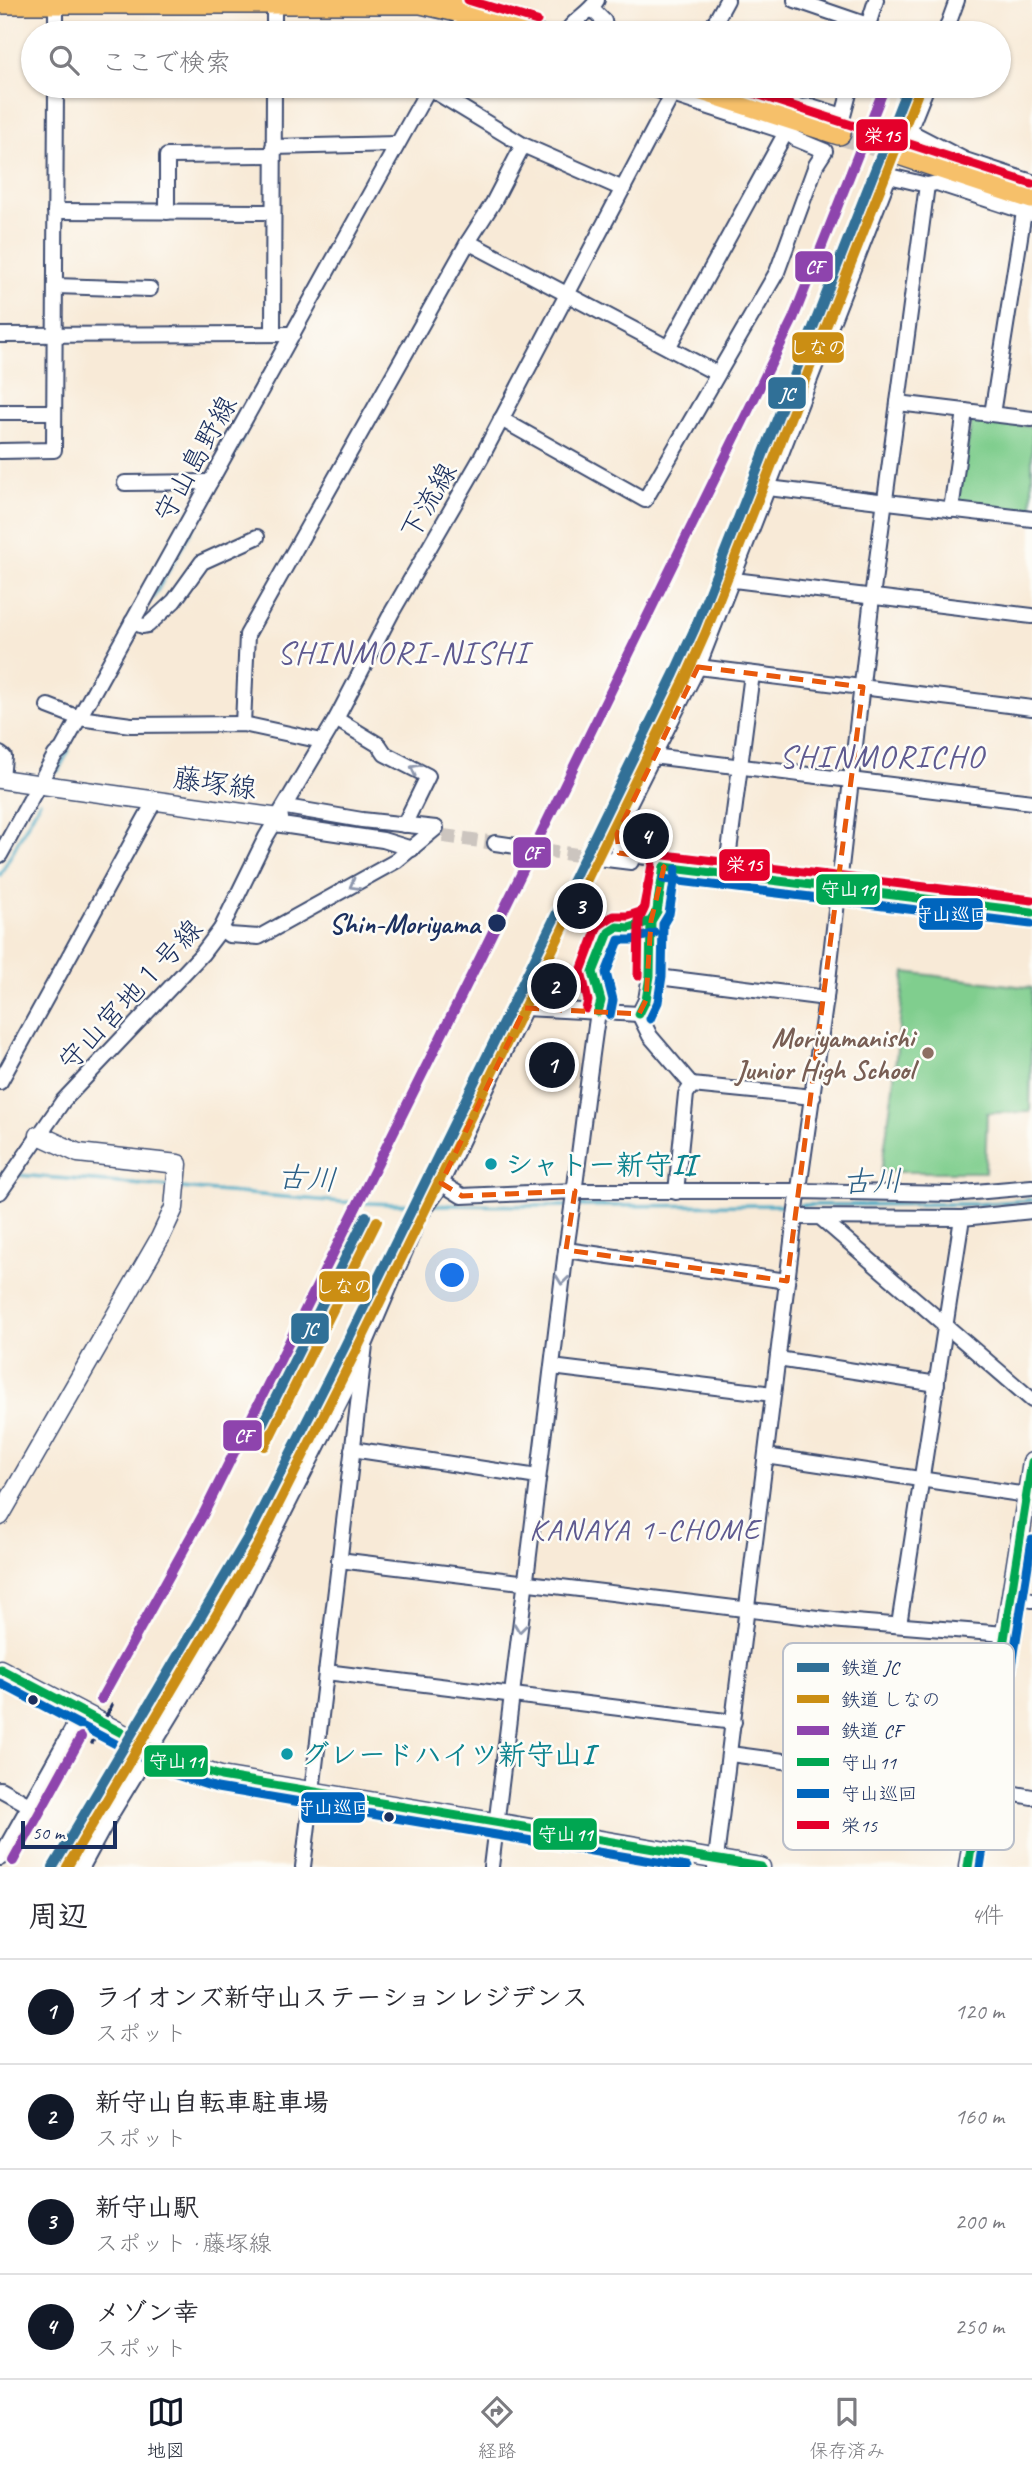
<!DOCTYPE html>
<html lang="ja">
<head>
<meta charset="utf-8">
<style>
	:root { --surface:#fff; --page:#f7f7f7; --text:#2b2b33; --muted:#7c7c81; --line:#e1e1e2; --accent:#111827 }
	body { margin:0; font-family:Caveat,"Klee One",sans-serif; background:var(--page); color:var(--text) }
	.scale { position:absolute; left:21px; bottom:18px; width:96px; box-sizing:border-box; padding-left:7px; border:4px solid #1b2f5e; border-top:0; font-size:19px; line-height:24px; white-space:nowrap; color:#1b2f5e; -webkit-text-stroke:5px #fdfcf7; paint-order:stroke }
	.you { position:absolute; left:453px; top:1276px; width:24px; height:24px; margin:-18px; border:5px solid #fff; border-radius:50%; background:#1a73e8; box-shadow:0 0 0 10px #1a73e833 }
	.badge { display:grid; place-items:center; width:46px; height:46px; border-radius:50%; background:var(--accent); color:#fff; font-size:23px; font-weight:700 }
	.pin { position:absolute; translate:-50% -50%; border:4px solid #fff; box-shadow:0 2px 7px #0006 }
	.list { margin:0; padding:0; list-style:none }
	h2 { display:flex; justify-content:space-between; align-items:center; height:91px; margin:0; padding:0 28px; font-size:30px }
	h2 small { font-size:23px; font-weight:400; color:var(--muted) }
	.list li { display:grid; grid-template-columns:46px 1fr auto; gap:21px; align-items:center; box-sizing:border-box; height:105px; padding:0 28px; border-top:2px solid var(--line) }
	.list b { display:block; font-size:26px; white-space:nowrap }
	.list p { margin:0; font-size:23px; white-space:nowrap; color:var(--muted) }
	.list em { font-size:23px; font-style:normal; color:var(--muted) }
	.icon { flex:none; width:38px; height:38px; fill:none; stroke:currentColor; stroke-width:2; stroke-linecap:round; stroke-linejoin:round }
	.map { position:relative; flex:none; width:1032px; height:1867px; overflow:hidden }
	.search { position:absolute; background:var(--surface); box-shadow:0 2px 5px #0004; left:21px; right:21px; top:21px; height:77px; display:flex; align-items:center; gap:18px; box-sizing:border-box; padding:0 24px; border-radius:38px; color:var(--muted); font-size:26px }
	.sheet { height:511px; background:var(--surface) }
	nav { display:flex; justify-content:space-around; align-items:center; box-sizing:border-box; height:98px; border-top:2px solid var(--line); background:var(--surface); font-size:19px; color:var(--muted) }
	nav a { display:grid; justify-items:center; gap:4px }
	nav .on { color:var(--accent) }
	.map>svg:first-child { display:block }
</style>
</head>
<body>
<div class="map">
<svg width="1032" height="1867" viewBox="0 0 1032 1867">
	<rect width="100%" height="100%" fill="#fdfcf7"/>
	<filter id="ink" filterUnits="userSpaceOnUse"><feTurbulence type="fractalNoise" baseFrequency=".0143" numOctaves="2"/><feDisplacementMap in="SourceGraphic" scale="14" xChannelSelector="R" yChannelSelector="G"/><feConvolveMatrix kernelMatrix="1 2 1 2 8 2 1 2 1" color-interpolation-filters="sRGB"/></filter>
	<filter id="wash" filterUnits="userSpaceOnUse"><feTurbulence type="fractalNoise" baseFrequency=".00686" numOctaves="4" result="noise"/><feDisplacementMap in="SourceGraphic" scale="28" xChannelSelector="R" yChannelSelector="G"/><feGaussianBlur stdDeviation="1.57" result="paint"/><feColorMatrix in="noise" values="0 0 0 0 0 0 0 0 0 0 0 0 0 0 0 0 0 1.4 0 .05"/><feComposite in="paint" operator="in"/></filter>
	<g filter="url(#wash)">
		<rect width="100%" height="100%" fill="#f8ead7"/>
		<g fill="#80ce8e" stroke="#4e7e76" stroke-width="2">
			<polygon points="972,418 1032,427 1032,516 957,506"/>
			<polygon points="905,972 1032,988 1030,1112 987,1113 985,1172 881,1172 892,1096"/>
		</g>
		<g fill="none" stroke-linecap="round" stroke-linejoin="round">
			<g stroke="#43a8c3" stroke-width="3.5">
				<polyline points="153,598 243,438"/>
				<polyline points="58,771 69,750"/>
				<polyline points="0,875 40,801"/>
				<polyline points="17,1175 170,1187"/>
				<polyline points="181,1188 342,1202 421,1205"/>
				<polyline points="432,1205 568,1206"/>
				<polyline points="800,1205 979,1204 1032,1200"/>
				<polyline points="576,1206 792,1205"/>
			</g>
		</g>
	</g>
	<g filter="url(#ink)">
		<g fill="none" stroke-linecap="round" stroke-linejoin="round">
			<g stroke="#ccc5bf" stroke-width="14" stroke-dasharray="14 7" stroke-linecap="butt">
				<polyline points="422,833 495,843"/>
				<polyline points="523,847 590,857"/>
			</g>
			<polyline stroke="#ccc5bf" stroke-width="23" stroke-dasharray="23 11" stroke-linecap="butt" points="839,133 890,150"/>
			<g stroke="#3c4b70" stroke-width="18">
				<g id="minor">
					<polyline points="795,0 868,25"/>
					<polyline points="592,9 604,21 606,33"/>
					<polyline points="866,32 876,0"/>
					<polyline points="56,33 56,0"/>
					<polyline points="274,33 274,0"/>
					<polyline points="456,33 472,0"/>
					<path d="M566,33C573,19 589,14 597,0"/>
					<polyline points="709,33 727,0"/>
					<polyline points="945,33 957,0"/>
					<polyline points="738,86 801,107 811,106 843,116 851,86"/>
					<polyline points="927,86 909,131 965,160 1032,182"/>
					<polyline points="429,88 523,145 623,189"/>
					<polyline points="273,147 397,144"/>
					<polyline points="55,211 273,212"/>
					<polyline points="167,212 167,156 273,155"/>
					<polyline points="468,242 716,373"/>
					<polyline points="55,286 150,289"/>
					<polyline points="273,334 274,86"/>
					<polyline points="0,335 293,334"/>
					<polyline points="669,346 786,132"/>
					<polyline points="898,403 1032,419"/>
					<polyline points="0,412 54,412"/>
					<polyline points="992,414 1024,212"/>
					<polyline points="501,419 645,500 777,272 816,165 825,151 796,139 786,132 645,86"/>
					<polyline points="0,451 54,450 56,86"/>
					<polyline points="125,483 210,482"/>
					<polyline points="768,488 1032,519"/>
					<polyline points="951,510 965,411"/>
					<polyline points="734,580 1032,616"/>
					<polyline points="132,622 143,626 148,625 174,601 202,562 257,537"/>
					<polyline points="698,667 1032,708"/>
					<polyline points="48,706 79,718 131,725 243,724 322,741"/>
					<polyline points="336,719 379,745 385,754 428,776 404,825"/>
					<polyline points="243,724 247,635 468,242 493,203 523,145"/>
					<polyline points="0,754 4,757 2,779"/>
					<polyline points="652,756 1032,802"/>
					<polyline points="275,824 383,840 412,849"/>
					<polyline points="495,843 523,847"/>
					<polyline points="0,855 55,755 62,749 79,718 430,86"/>
					<polyline points="590,857 631,862"/>
					<polyline points="664,867 653,858 619,853 617,834 625,812 698,667 889,176 927,185 937,183 1032,214"/>
					<polyline points="664,867 657,911 651,921 650,976 646,1000 639,1014 650,1036 692,1085 813,1097"/>
					<polyline points="726,874 752,674"/>
					<polyline points="221,929 229,935 259,937 396,861 436,828 362,820 286,807"/>
					<polyline points="650,976 826,998"/>
					<polyline points="0,1082 154,802"/>
					<polyline points="441,1183 462,1196 575,1191 799,1191 952,1194 1032,1187"/>
					<polyline points="0,1192 63,1101 202,954 221,929 266,837 336,719 392,612 481,458 672,95"/>
					<polyline points="676,1192 686,1094 692,1085"/>
					<polyline points="795,1217 962,1218 1032,1211"/>
					<polyline points="821,1218 1032,1400"/>
					<polyline points="566,1250 787,1281"/>
					<polyline points="778,1359 937,1384"/>
					<polyline points="552,1367 773,1394"/>
					<polyline points="352,1449 538,1477"/>
					<polyline points="766,1456 1027,1495"/>
					<polyline points="339,1560 842,1621 1005,1634"/>
					<polyline points="1011,1596 1032,1600"/>
					<polyline points="899,1625 962,1218"/>
					<polyline points="326,1672 734,1722"/>
					<polyline points="730,1754 967,1785 1032,1797"/>
					<polyline points="0,1789 29,1805"/>
					<polyline points="0,1858 82,1712"/>
					<polyline points="82,1867 107,1821 231,1617 358,1366"/>
					<polyline points="303,1867 365,1345 420,1216 437,1192 525,1008 639,1014"/>
					<path d="M491,1867L566,1250C578,1171 586,1091 598,1012"/>
					<polyline points="715,1867 795,1217 826,998 872,597 927,185"/>
				</g>
			</g>
			<g stroke="#3c4b70" stroke-width="21">
				<g id="tertiary">
					<polyline points="0,779 279,818"/>
					<polyline points="664,867 1032,912"/>
					<polyline points="0,1516 160,1238 174,1208 178,1164 78,1153 39,1135"/>
					<polyline points="0,1669 179,1763 221,1776 761,1867"/>
					<polyline points="968,1867 1032,1462"/>
				</g>
			</g>
			<g stroke="#3c4b70" stroke-width="26">
				<g id="primary">
					<polyline points="0,2 421,2 466,12 533,33"/>
					<polyline points="693,86 839,133"/>
					<polyline points="890,150 1032,197"/>
				</g>
			</g>
			<use href="#minor" stroke="#fff" stroke-width="14"/>
			<use href="#tertiary" stroke="#fff" stroke-width="18"/>
			<use href="#primary" stroke="#f6c06b" stroke-width="23"/>
			<polyline stroke="#1b2f5e" stroke-width="3.5" points="92,1743 112,1705"/>
			<g stroke="#fdfcf7" stroke-width="14">
				<g id="bus-1">
					<polyline points="664,867 1032,912"/>
					<polyline points="598,1012 601,1001 593,972 609,932 617,927 629,928 651,921 657,911 664,867"/>
					<polyline points="639,1014 646,1000 650,976 651,921 657,911 660,889"/>
					<polyline points="0,1669 179,1763 221,1776 761,1867"/>
					<polyline points="968,1867 1032,1462"/>
				</g>
			</g>
			<g stroke="#fdfcf7" stroke-width="14">
				<g id="bus-2">
					<polyline points="663,879 1031,924"/>
					<polyline points="610,1015 613,1000 606,973 619,940 632,940 655,933"/>
					<polyline points="650,1019 658,1002 662,976 663,924 669,914 676,869"/>
					<polyline points="0,1683 173,1774 217,1788 687,1867"/>
					<polyline points="980,1867 1032,1540"/>
				</g>
			</g>
			<g stroke="#fdfcf7" stroke-width="14">
				<g id="bus-3">
					<polyline points="468,0 537,21"/>
					<polyline points="732,86 1032,184"/>
					<polyline points="665,855 1032,900"/>
					<polyline points="638,976 639,920 645,907 648,885"/>
					<polyline points="586,1009 588,1001 581,971 598,926 613,916 628,916 643,911 652,865"/>
				</g>
			</g>
			<use href="#bus-1" stroke="#00a651" stroke-width="9"/>
			<use href="#bus-2" stroke="#0065bd" stroke-width="9"/>
			<use href="#bus-3" stroke="#e4002b" stroke-width="9"/>
			<g stroke="#fdfcf7" stroke-width="16">
				<g id="rail-1">
					<polyline points="254,1441 366,1216"/>
					<polyline points="53,1867 248,1537 344,1348 674,674 695,628 908,86"/>
				</g>
			</g>
			<g stroke="#fdfcf7" stroke-width="16">
				<g id="rail-2">
					<polyline points="265,1446 377,1221"/>
					<polyline points="67,1867 259,1543 355,1353 685,679 706,632 919,90"/>
				</g>
			</g>
			<g stroke="#fdfcf7" stroke-width="16">
				<g id="rail-3">
					<polyline points="101,1699 204,1513 481,956 793,319 885,86"/>
					<polyline points="13,1861 81,1737"/>
				</g>
			</g>
			<use href="#rail-1" stroke="#307097" stroke-width="10"/>
			<use href="#rail-2" stroke="#cb8e13" stroke-width="10"/>
			<use href="#rail-3" stroke="#8e44ad" stroke-width="10"/>
		</g>
		<defs><path id="oneway-chevron" d="M-2-3.5L2.5 0L-2 3.5" fill="none" stroke-width="1.6" stroke-linecap="round" stroke-linejoin="round" transform="scale(1.75)"/></defs>
		<g stroke="#8d97ae">
			<use href="#oneway-chevron" transform="translate(415 769) rotate(-152)"/>
			<use href="#oneway-chevron" transform="translate(354 885) rotate(151)"/>
			<use href="#oneway-chevron" transform="translate(562 1280) rotate(97)"/>
			<use href="#oneway-chevron" transform="translate(520 1628) rotate(97)"/>
		</g>
	</g>
	<path fill="none" stroke="#e8590c" stroke-width="5" stroke-dasharray="14 9" stroke-linejoin="round" d="M698,667L863,687L787,1281L566,1250L575,1191L462,1196L441,1183L525,1008L639,1014L646,1000L651,921L664,867L653,858L619,853L617,834Z"/>
	<g fill="#1b2f5e" stroke="#fdfcf7" stroke-width="2.5">
		<circle cx="497" cy="923" r="10"/>
		<circle cx="33" cy="1700" r="6"/>
		<circle cx="389" cy="1817" r="6"/>
	</g>
	<circle fill="#8d6e63" stroke="#fdfcf7" stroke-width="2.5" cx="928" cy="1053" r="7"/>
	<g fill="#0f9aa8" stroke="#fdfcf7" stroke-width="2.5">
		<circle cx="491" cy="1164" r="7"/>
		<circle cx="287" cy="1754" r="7"/>
	</g>
	<g text-anchor="middle" dominant-baseline="central" stroke-width="5" stroke-linejoin="round" paint-order="stroke">
		<g font-size="28" fill="#1b2f5e" stroke="#fdfcf7">
			<text transform="translate(195 459) rotate(-61)">守山島野線</text>
			<text transform="translate(428 501) rotate(-60)">下流線</text>
			<text transform="translate(215 783) rotate(8)">藤塚線</text>
			<text transform="translate(130 995) rotate(-47)">守山宮地１号線</text>
		</g>
		<g font-size="28" font-weight="bold" fill="#1b2f5e" stroke="#fdfcf7" text-anchor="end">
			<text x="480" y="923">Shin-Moriyama</text>
		</g>
		<g font-size="28" font-weight="bold" fill="#785e54" stroke="#fdfcf7" text-anchor="end">
			<text x="914" y="1037">Moriyamanishi<tspan x="914" dy="32">Junior High School</tspan></text>
		</g>
		<g font-size="28" font-weight="bold" fill="#0d838f" stroke="#fdfcf7" text-anchor="start">
			<text x="505" y="1164">シャトー新守II</text>
			<text x="301" y="1754">グレードハイツ新守山I</text>
		</g>
		<g font-size="30" font-style="italic" fill="#2b5f86" stroke="#fdfcf7">
			<text transform="translate(307 1178) rotate(4)">古川</text>
			<text transform="translate(872 1181) rotate(-1)">古川</text>
		</g>
		<g font-size="30" letter-spacing="2" fill="#5e5a90" stroke="#fdfcf7">
			<text x="645" y="1529">KANAYA 1-CHOME</text>
		</g>
		<g font-size="32" letter-spacing="2" fill="#5e5a90" stroke="#fdfcf7">
			<text x="403" y="652">SHINMORI-NISHI</text>
			<text x="882" y="756">SHINMORICHO</text>
		</g>
	</g>
	<rect x="783" y="1643" width="231" height="207" rx="10" fill="#fdfcf7" stroke="#b9bec9" stroke-width="2"/>
	<rect x="797" y="1663" width="32" height="9" fill="#307097"/>
	<rect x="797" y="1695" width="32" height="8" fill="#cb8e13"/>
	<rect x="797" y="1726" width="32" height="9" fill="#8e44ad"/>
	<rect x="797" y="1758" width="32" height="8" fill="#00a651"/>
	<rect x="797" y="1789" width="32" height="9" fill="#0065bd"/>
	<rect x="797" y="1821" width="32" height="8" fill="#e4002b"/>
	<g font-size="19" fill="#1b2f5e">
		<text x="841" y="1674">鉄道 JC</text>
		<text x="841" y="1706">鉄道 しなの</text>
		<text x="841" y="1737">鉄道 CF</text>
		<text x="841" y="1769">守山11</text>
		<text x="841" y="1800">守山巡回</text>
		<text x="841" y="1832">栄15</text>
	</g>
	<g stroke="#fdfcf7" stroke-width="2.5">
		<rect x="855" y="118" width="54" height="34" rx="7" fill="#e4002b"/>
		<rect x="794" y="250" width="40" height="33" rx="7" fill="#8e44ad"/>
		<rect x="791" y="331" width="54" height="33" rx="7" fill="#cb8e13"/>
		<rect x="767" y="376" width="40" height="34" rx="7" fill="#307097"/>
		<rect x="512" y="836" width="40" height="33" rx="7" fill="#8e44ad"/>
		<rect x="718" y="848" width="53" height="34" rx="7" fill="#e4002b"/>
		<rect x="815" y="873" width="66" height="33" rx="7" fill="#00a651"/>
		<rect x="918" y="897" width="66" height="34" rx="7" fill="#0065bd"/>
		<rect x="318" y="1270" width="53" height="33" rx="7" fill="#cb8e13"/>
		<rect x="290" y="1312" width="40" height="33" rx="7" fill="#307097"/>
		<rect x="222" y="1419" width="41" height="33" rx="7" fill="#8e44ad"/>
		<rect x="143" y="1744" width="66" height="34" rx="7" fill="#00a651"/>
		<rect x="300" y="1791" width="66" height="33" rx="7" fill="#0065bd"/>
		<rect x="532" y="1817" width="66" height="34" rx="7" fill="#00a651"/>
	</g>
	<g font-size="19" text-anchor="middle" font-weight="bold" fill="#fff">
		<text x="882" y="142">栄15</text>
		<text x="814" y="273">CF</text>
		<text x="818" y="354">しなの</text>
		<text x="787" y="400">JC</text>
		<text x="532" y="859">CF</text>
		<text x="744" y="871">栄15</text>
		<text x="848" y="896">守山11</text>
		<text x="951" y="921">守山巡回</text>
		<text x="344" y="1293">しなの</text>
		<text x="310" y="1335">JC</text>
		<text x="243" y="1442">CF</text>
		<text x="176" y="1768">守山11</text>
		<text x="333" y="1814">守山巡回</text>
		<text x="565" y="1841">守山11</text>
	</g>
</svg>
<div class="scale">50 m</div>
<div class="you"></div>
<div class="pin badge" style="left:552px;top:1065px">1</div>
<div class="pin badge" style="left:554px;top:986px">2</div>
<div class="pin badge" style="left:580px;top:906px">3</div>
<div class="pin badge" style="left:646px;top:836px">4</div>
<div class="search"><svg class="icon" aria-label="search" viewBox="0 0 24 24"><circle cx="10" cy="10" r="6"/><path d="M15 15l6 6"/></svg>ここで検索</div>
</div>
<section class="sheet">
<h2>周辺<small>4件</small></h2>
<ul class="list">
<li><span class="badge">1</span><div><b>ライオンズ新守山ステーションレジデンス</b><p>スポット</p></div><em>120 m</em></li>
<li><span class="badge">2</span><div><b>新守山自転車駐車場</b><p>スポット</p></div><em>160 m</em></li>
<li><span class="badge">3</span><div><b>新守山駅</b><p>スポット · 藤塚線</p></div><em>200 m</em></li>
<li><span class="badge">4</span><div><b>メゾン幸</b><p>スポット</p></div><em>250 m</em></li>
</ul>
</section>
<nav>
<a class="on"><svg class="icon" aria-label="map" viewBox="0 0 24 24"><path d="M3 6l6-2 6 2 6-2v14l-6 2-6-2-6 2zM9 4v14M15 6v14"/></svg>地図</a>
<a><svg class="icon" aria-label="directions" viewBox="0 0 24 24"><path d="M12 3l9 9-9 9-9-9zM9 14v-3h6M13 9l2 2-2 2"/></svg>経路</a>
<a><svg class="icon" aria-label="saved" viewBox="0 0 24 24"><path d="M7 4h10v16l-5-4-5 4z"/></svg>保存済み</a>
</nav>
</body>
</html>
